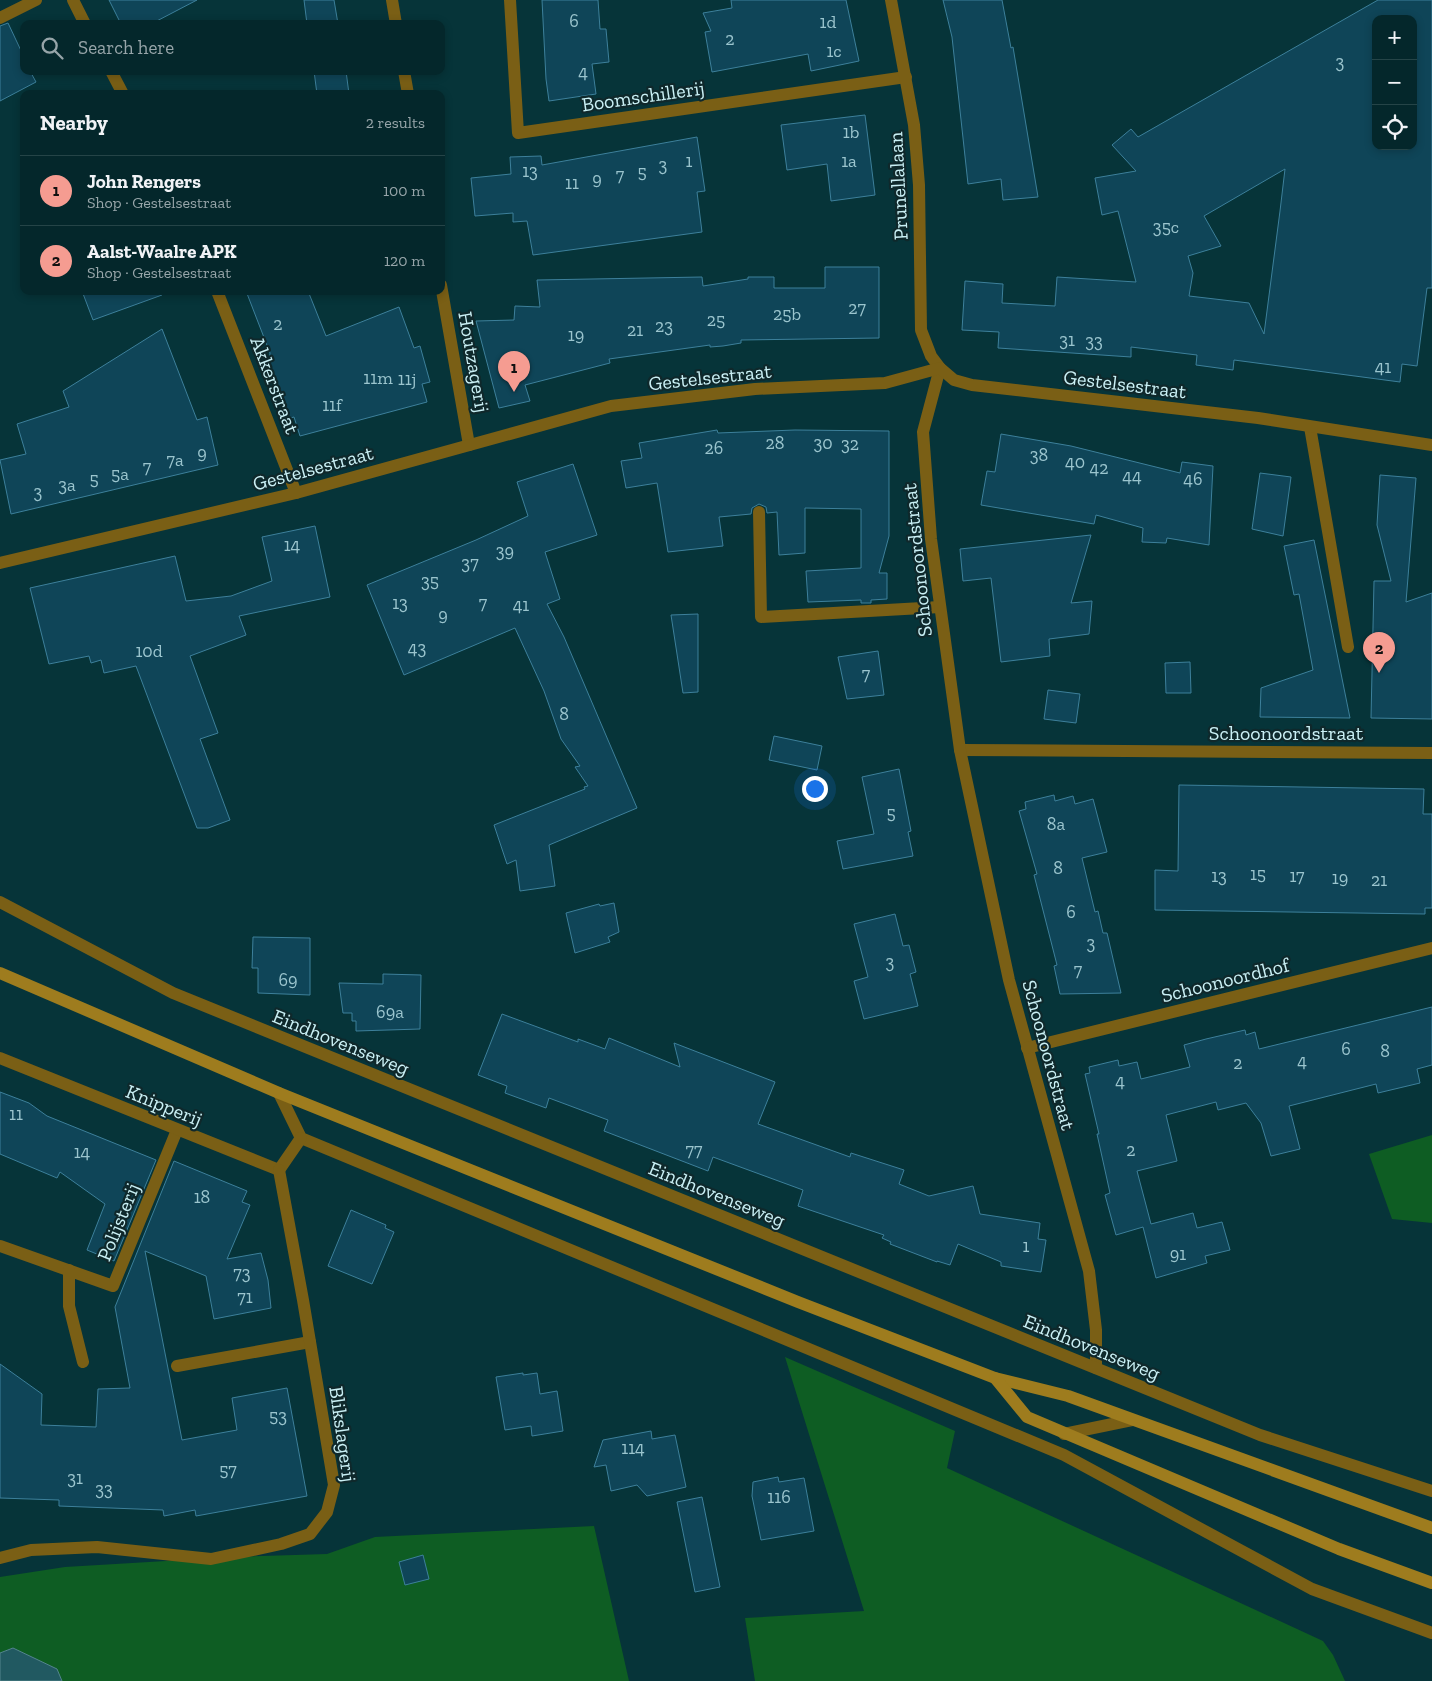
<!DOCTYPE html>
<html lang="en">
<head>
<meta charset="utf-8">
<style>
	:root { --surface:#04272b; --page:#0d2f33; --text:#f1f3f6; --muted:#97a5a9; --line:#254447; --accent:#f59c91 }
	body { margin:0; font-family:"Zilla Slab",serif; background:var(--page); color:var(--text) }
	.controls { position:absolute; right:15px; top:15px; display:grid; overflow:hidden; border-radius:10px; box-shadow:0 2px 8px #0003 }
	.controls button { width:45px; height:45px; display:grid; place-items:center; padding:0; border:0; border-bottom:1px solid var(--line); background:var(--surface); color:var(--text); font:25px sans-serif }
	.you { position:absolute; left:814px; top:788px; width:18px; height:18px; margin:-12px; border:4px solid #fff; border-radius:50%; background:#1a73e8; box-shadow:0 0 0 8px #1a73e833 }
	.badge { display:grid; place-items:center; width:32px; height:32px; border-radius:50%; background:var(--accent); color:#111; font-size:16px; font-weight:700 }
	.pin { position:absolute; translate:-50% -41px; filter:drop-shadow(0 1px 2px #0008) }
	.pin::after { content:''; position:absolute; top:26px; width:18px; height:15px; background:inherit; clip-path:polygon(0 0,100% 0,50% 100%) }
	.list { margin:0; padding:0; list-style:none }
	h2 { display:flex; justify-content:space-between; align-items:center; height:65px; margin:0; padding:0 20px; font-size:21px }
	h2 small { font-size:16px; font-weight:400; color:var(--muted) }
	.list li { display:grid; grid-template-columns:32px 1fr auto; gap:15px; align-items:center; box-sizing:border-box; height:70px; padding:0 20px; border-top:1px solid var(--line) }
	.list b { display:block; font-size:19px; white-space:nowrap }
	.list p { margin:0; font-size:16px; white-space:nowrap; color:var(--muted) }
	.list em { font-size:16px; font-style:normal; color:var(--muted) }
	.icon { flex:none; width:28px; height:28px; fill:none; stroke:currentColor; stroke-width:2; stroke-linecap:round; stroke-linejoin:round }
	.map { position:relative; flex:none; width:1432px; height:1681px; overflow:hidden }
	.search { position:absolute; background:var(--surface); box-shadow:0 2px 8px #0003; left:20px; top:20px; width:425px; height:55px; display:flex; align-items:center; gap:12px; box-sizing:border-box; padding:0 18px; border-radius:10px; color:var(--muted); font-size:19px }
	.panel { position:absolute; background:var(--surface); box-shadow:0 2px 8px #0003; left:20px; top:90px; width:425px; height:205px; border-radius:10px }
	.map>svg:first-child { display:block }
</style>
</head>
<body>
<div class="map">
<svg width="1432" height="1681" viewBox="0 0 1432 1681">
	<rect width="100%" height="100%" fill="#063439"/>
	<g fill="#0e5d23">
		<polygon points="1432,1135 1432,1223 1392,1219 1369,1154"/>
		<polygon points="785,1357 955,1431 947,1468 1323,1641 1333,1655 1345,1681 755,1681 745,1618 864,1611"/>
		<polygon points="594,1526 629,1681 62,1681 57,1669 13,1648 0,1653 0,1577 65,1567 233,1557 327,1554 375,1537"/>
	</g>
	<polygon fill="#215961" stroke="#54868d" points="13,1648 57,1669 62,1681 0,1681 0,1653"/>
	<g fill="#0f4558" stroke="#3d809b" fill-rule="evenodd">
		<polygon points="109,0 197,0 151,24 121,24"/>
		<polygon points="304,0 334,0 338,24 307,24"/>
		<polygon points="542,0 598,0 600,29 606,29 609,62 592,64 596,94 549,101 546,79"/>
		<polygon points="731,0 846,0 859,61 811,71 808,54 712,72 705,32 711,31 703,13 732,8"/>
		<polygon points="943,0 1002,0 1011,48 1013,47 1038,197 1003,200 1001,179 968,184 952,37"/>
		<path d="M1378,0H1432V288H1427L1417,366L1402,364L1400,382L1234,360L1233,370L1196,365L1197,355L1131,347V357L998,348L999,332L962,330L965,281L1003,284L1002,303L1055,306L1057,277L1136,282L1118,211L1102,215L1095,178L1136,171L1112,145L1131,129L1138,137ZM1376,19H1413V146H1376ZM1285,169L1280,211L1264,334L1249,303L1189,296L1193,273L1188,256L1221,246L1204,216Z"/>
		<polygon points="8,23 24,57 24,71 30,71 36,82 0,101 0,26"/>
		<polygon points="314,71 346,71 349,94 317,94"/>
		<polygon points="865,115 875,195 831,201 827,164 787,170 781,125"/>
		<polygon points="697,137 705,191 697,192 702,232 533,255 527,221 513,222 513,213 475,216 471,178 511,174 510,157 541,156 542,165"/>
		<polygon points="825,267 879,267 879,338 741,340 741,343 723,346 710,347 710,345 609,359 610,363 525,385 530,401 499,408 476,321 514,320 515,306 540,307 537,280 702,277 703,286 748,279 748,277 774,277 774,288 825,288"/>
		<polygon points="82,291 162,291 162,295 93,320"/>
		<polygon points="246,291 308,291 326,336 399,307 414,348 420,346 430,382 422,384 427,402 300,436 294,417 287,419 269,364 270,353"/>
		<polygon points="162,329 197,420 207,417 218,465 11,514 0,460 26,454 17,424 69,407 63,391"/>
		<polygon points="717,430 718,433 795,430 889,431 889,536 879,573 887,573 887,599 871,600 871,603 861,603 861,600 808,602 806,571 861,568 861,509 805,508 805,553 779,555 777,512 767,513 766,507 759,504 752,508 751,514 719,517 723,546 668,552 657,483 626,488 621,461 642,458 639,443"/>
		<polygon points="1001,434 1071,446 1180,473 1182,462 1213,466 1209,545 1167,538 1166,543 1142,542 1143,528 1096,515 1094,524 981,505 987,471 995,472"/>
		<polygon points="573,464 597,535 545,552 560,599 547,604 564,637 637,808 549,845 555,886 520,891 516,860 507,864 494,825 585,789 584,787 588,786 575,767 580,766 561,739 544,691 515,628 404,675 367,585 476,540 528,516 517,482"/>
		<polygon points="1260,473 1291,477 1283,536 1252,529"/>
		<polygon points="1380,475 1416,478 1406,602 1432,593 1432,719 1371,718 1374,581 1391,581 1377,525"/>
		<polygon points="315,526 330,597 239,616 246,635 190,656 218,733 200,739 230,820 208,828 197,828 136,666 104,673 101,660 91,663 89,656 49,664 30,588 175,556 186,601 231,596 272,581 262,537"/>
		<polygon points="1091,535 1071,603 1092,601 1089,634 1049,639 1050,656 1001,662 991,578 963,581 960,549"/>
		<polygon points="1314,540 1350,718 1260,717 1261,688 1313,670 1299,594 1294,595 1284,546"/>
		<polygon points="698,614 698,692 683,693 671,615"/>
		<polygon points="878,651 884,695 847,699 838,657"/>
		<polygon points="1190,662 1191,693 1166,693 1165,663"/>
		<polygon points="1048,690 1080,694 1076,723 1044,719"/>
		<polygon points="774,736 822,746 817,770 769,760"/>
		<polygon points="899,769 911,831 908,832 913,856 843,869 837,841 874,834 862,777"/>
		<polygon points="1179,785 1424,789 1423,814 1432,814 1432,908 1425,908 1425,914 1155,910 1155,870 1178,871"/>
		<polygon points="1054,795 1055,801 1073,796 1075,804 1093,799 1107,852 1082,858 1095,912 1098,911 1103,933 1107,933 1121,993 1060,994 1054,966 1057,965 1034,875 1037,874 1019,811 1026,809 1025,802"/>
		<polygon points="614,903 619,932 608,937 610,942 575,953 566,913 599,904 600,906"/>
		<polygon points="895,914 903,946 909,945 916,972 910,974 918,1006 864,1019 854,981 868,977 854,924"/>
		<polygon points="253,937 310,938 310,995 258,993 258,968 252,968"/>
		<polygon points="383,974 421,975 420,1029 356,1031 356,1021 352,1021 352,1013 343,1013 339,983 383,984"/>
		<polygon points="1432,1007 1432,1065 1417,1069 1420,1083 1378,1093 1376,1084 1289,1106 1300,1149 1271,1156 1261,1123 1246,1103 1218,1110 1216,1102 1166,1115 1177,1161 1137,1171 1151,1224 1193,1213 1197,1228 1222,1222 1230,1250 1205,1256 1207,1263 1156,1278 1143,1227 1116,1235 1105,1195 1110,1193 1097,1134 1099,1134 1085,1074 1090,1073 1089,1067 1118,1060 1119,1066 1137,1062 1141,1079 1190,1067 1184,1045 1206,1039 1245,1030 1246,1035 1255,1032 1259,1049"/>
		<polygon points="502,1014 578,1042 578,1039 605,1049 609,1038 680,1067 674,1043 775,1082 758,1124 850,1157 851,1153 904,1170 899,1184 929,1196 973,1186 980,1214 1040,1223 1038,1239 1046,1240 1041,1272 1001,1266 1001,1262 958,1244 950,1265 937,1261 937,1262 890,1244 891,1242 882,1238 884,1235 798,1206 803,1190 713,1157 708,1171 604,1131 608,1120 549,1098 546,1108 505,1093 507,1086 478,1075"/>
		<polygon points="0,1092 29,1103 47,1116 156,1160 114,1261 87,1250 105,1204 60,1172 57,1178 0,1154"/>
		<polygon points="174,1161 247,1191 242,1202 250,1205 227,1259 261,1253 268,1280 271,1308 214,1319 206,1276 145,1251 182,1440 237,1430 232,1398 287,1388 307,1496 196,1516 195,1510 164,1516 163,1510 59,1506 59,1500 0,1498 0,1364 42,1394 41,1425 96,1427 98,1389 130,1388 115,1307"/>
		<polygon points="351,1210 386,1225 385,1228 394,1232 372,1284 328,1266"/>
		<polygon points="523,1373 523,1375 537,1373 540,1394 557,1391 563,1431 532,1436 531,1426 505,1430 496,1377"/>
		<polygon points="651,1431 652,1439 675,1435 686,1487 647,1496 637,1485 611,1491 606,1465 594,1467 603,1440"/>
		<polygon points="778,1477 779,1482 804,1478 814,1531 761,1540 752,1496 753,1482"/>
		<polygon points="702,1497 720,1587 695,1592 677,1502"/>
		<polygon points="423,1555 429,1579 405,1585 399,1562"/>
	</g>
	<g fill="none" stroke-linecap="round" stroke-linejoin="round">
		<g stroke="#7a5f15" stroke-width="12">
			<polyline points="1310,427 1348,647"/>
			<polyline points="759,512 761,617 940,607"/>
			<polyline points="960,750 1432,753"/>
			<polyline points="0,1246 113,1286 177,1130"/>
			<polyline points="69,1270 69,1306 83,1362"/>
			<polyline points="177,1366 310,1342"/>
			<polyline points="1064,1434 1132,1420"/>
		</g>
		<g stroke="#7a5f15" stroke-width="12">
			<polyline points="73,0 85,24"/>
			<polyline points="392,0 396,24"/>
			<polyline points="510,0 518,133 906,77"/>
			<polyline points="891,0 914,125 919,185 921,330 931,356 940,368 923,432 931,539 960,750 1009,980 1089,1271 1096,1330 1096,1368"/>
			<polyline points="0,18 36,0"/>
			<polyline points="111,71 123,94"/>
			<polyline points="404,71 408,94"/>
			<polyline points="441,285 469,445"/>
			<polyline points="217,291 296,493"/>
			<polyline points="0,563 296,493 611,406 755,389 885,383 940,368 954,380 972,385 1258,418 1432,445"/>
			<polyline points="0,902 173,993 1260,1435 1432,1491"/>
			<polyline points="1027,1048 1432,948"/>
			<polyline points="0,1058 279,1170"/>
			<polyline points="279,1093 301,1138 1064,1455 1312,1589 1432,1633"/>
			<polyline points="279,1170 301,1138"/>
			<polyline points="0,1558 31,1550 97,1547 211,1559 281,1544 310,1534 327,1512 334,1485 303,1300 279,1170"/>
		</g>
		<g stroke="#9e7c1e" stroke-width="12">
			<polyline points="0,973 279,1093 798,1302 995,1378 1068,1396 1432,1528"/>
			<polyline points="995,1378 1027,1417 1339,1549 1432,1583"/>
		</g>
	</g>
	<g text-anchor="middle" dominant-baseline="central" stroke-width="4.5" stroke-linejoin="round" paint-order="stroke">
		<g font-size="18" fill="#9bc5ce">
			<text x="574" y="21">6</text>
			<text x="828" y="22">1d</text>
			<text x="730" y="39">2</text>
			<text x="834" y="51">1c</text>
			<text x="1340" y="62">3</text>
			<text x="583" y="72">4</text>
			<text x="851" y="132">1b</text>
			<text x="689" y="161">1</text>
			<text x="849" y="161">1a</text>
			<text x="663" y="165">3</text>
			<text x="530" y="171">13</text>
			<text x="642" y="172">5</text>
			<text x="620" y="175">7</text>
			<text x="597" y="179">9</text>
			<text x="572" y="183">11</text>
			<text x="1166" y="227">35c</text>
			<text x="857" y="308">27</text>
			<text x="787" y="314">25b</text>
			<text x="716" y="320">25</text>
			<text x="278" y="324">2</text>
			<text x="664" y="326">23</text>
			<text x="635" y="330">21</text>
			<text x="576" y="335">19</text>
			<text x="1067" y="340">31</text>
			<text x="1094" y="341">33</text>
			<text x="1383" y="367">41</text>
			<text x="378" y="378">11m</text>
			<text x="407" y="379">11j</text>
			<text x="332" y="405">11f</text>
			<text x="775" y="443">28</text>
			<text x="823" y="443">30</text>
			<text x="850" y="444">32</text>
			<text x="714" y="448">26</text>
			<text x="202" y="453">9</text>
			<text x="1039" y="455">38</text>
			<text x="175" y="460">7a</text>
			<text x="1075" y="462">40</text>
			<text x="147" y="467">7</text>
			<text x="1099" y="468">42</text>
			<text x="120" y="474">5a</text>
			<text x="1132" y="476">44</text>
			<text x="94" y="479">5</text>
			<text x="1193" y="479">46</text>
			<text x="67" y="485">3a</text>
			<text x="38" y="492">3</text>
			<text x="292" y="545">14</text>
			<text x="505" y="551">39</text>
			<text x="470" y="563">37</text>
			<text x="430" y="581">35</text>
			<text x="400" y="603">13</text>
			<text x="483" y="603">7</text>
			<text x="521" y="605">41</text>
			<text x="443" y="615">9</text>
			<text x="417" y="648">43</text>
			<text x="149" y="651">10d</text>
			<text x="866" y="674">7</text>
			<text x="564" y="714">8</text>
			<text x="891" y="813">5</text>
			<text x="1056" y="824">8a</text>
			<text x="1058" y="868">8</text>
			<text x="1258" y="874">15</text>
			<text x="1219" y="876">13</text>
			<text x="1297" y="876">17</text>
			<text x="1340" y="878">19</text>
			<text x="1379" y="880">21</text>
			<text x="1071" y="912">6</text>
			<text x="1091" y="943">3</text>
			<text x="890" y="962">3</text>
			<text x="1078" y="970">7</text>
			<text x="288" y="980">69</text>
			<text x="390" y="1012">69a</text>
			<text x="1346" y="1049">6</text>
			<text x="1385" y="1051">8</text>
			<text x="1302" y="1061">4</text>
			<text x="1238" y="1063">2</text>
			<text x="1120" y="1081">4</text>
			<text x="16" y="1114">11</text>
			<text x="694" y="1150">77</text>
			<text x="1131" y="1150">2</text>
			<text x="82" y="1152">14</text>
			<text x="202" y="1197">18</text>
			<text x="1026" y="1246">1</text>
			<text x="1178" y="1254">91</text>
			<text x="242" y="1273">73</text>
			<text x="245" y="1297">71</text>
			<text x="278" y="1416">53</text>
			<text x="633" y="1448">114</text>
			<text x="228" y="1470">57</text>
			<text x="75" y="1478">31</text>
			<text x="104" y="1489">33</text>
			<text x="779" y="1497">116</text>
		</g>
		<g font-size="20" fill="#caf0f5" stroke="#0f282b">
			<text transform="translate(643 96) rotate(-8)">Boomschillerij</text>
			<text transform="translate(898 186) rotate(-93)">Prunellalaan</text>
			<text transform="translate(474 362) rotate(80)">Houtzagerij</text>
			<text transform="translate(710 377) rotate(-6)">Gestelsestraat</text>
			<text transform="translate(1125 384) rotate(7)">Gestelsestraat</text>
			<text transform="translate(275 385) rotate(69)">Akkerstraat</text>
			<text transform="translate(313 468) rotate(-15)">Gestelsestraat</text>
			<text transform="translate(917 560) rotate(-96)">Schoonoordstraat</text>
			<text x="1286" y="733">Schoonoordstraat</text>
			<text transform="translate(1225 980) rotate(-14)">Schoonoordhof</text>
			<text transform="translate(341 1042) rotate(22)">Eindhovenseweg</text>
			<text transform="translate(1049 1055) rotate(75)">Schoonoordstraat</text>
			<text transform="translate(164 1105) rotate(22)">Knipperij</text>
			<text transform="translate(717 1194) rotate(22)">Eindhovenseweg</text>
			<text transform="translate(118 1222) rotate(-68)">Polijsterij</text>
			<text transform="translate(1092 1347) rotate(22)">Eindhovenseweg</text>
			<text transform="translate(343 1434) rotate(82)">Blikslagerij</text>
		</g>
	</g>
</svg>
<div class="controls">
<button>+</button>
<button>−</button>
<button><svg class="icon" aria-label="locate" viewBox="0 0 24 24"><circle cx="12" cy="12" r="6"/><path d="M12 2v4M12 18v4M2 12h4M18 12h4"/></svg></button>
</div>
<div class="you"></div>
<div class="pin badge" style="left:514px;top:392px">1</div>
<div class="pin badge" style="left:1379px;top:673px">2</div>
<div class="search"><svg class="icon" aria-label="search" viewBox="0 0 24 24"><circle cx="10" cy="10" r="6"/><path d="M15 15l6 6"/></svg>Search here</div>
<section class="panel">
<h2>Nearby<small>2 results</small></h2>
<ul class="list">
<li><span class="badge">1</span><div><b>John Rengers</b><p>Shop · Gestelsestraat</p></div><em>100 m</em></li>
<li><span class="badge">2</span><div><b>Aalst-Waalre APK</b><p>Shop · Gestelsestraat</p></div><em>120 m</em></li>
</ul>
</section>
</div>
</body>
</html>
